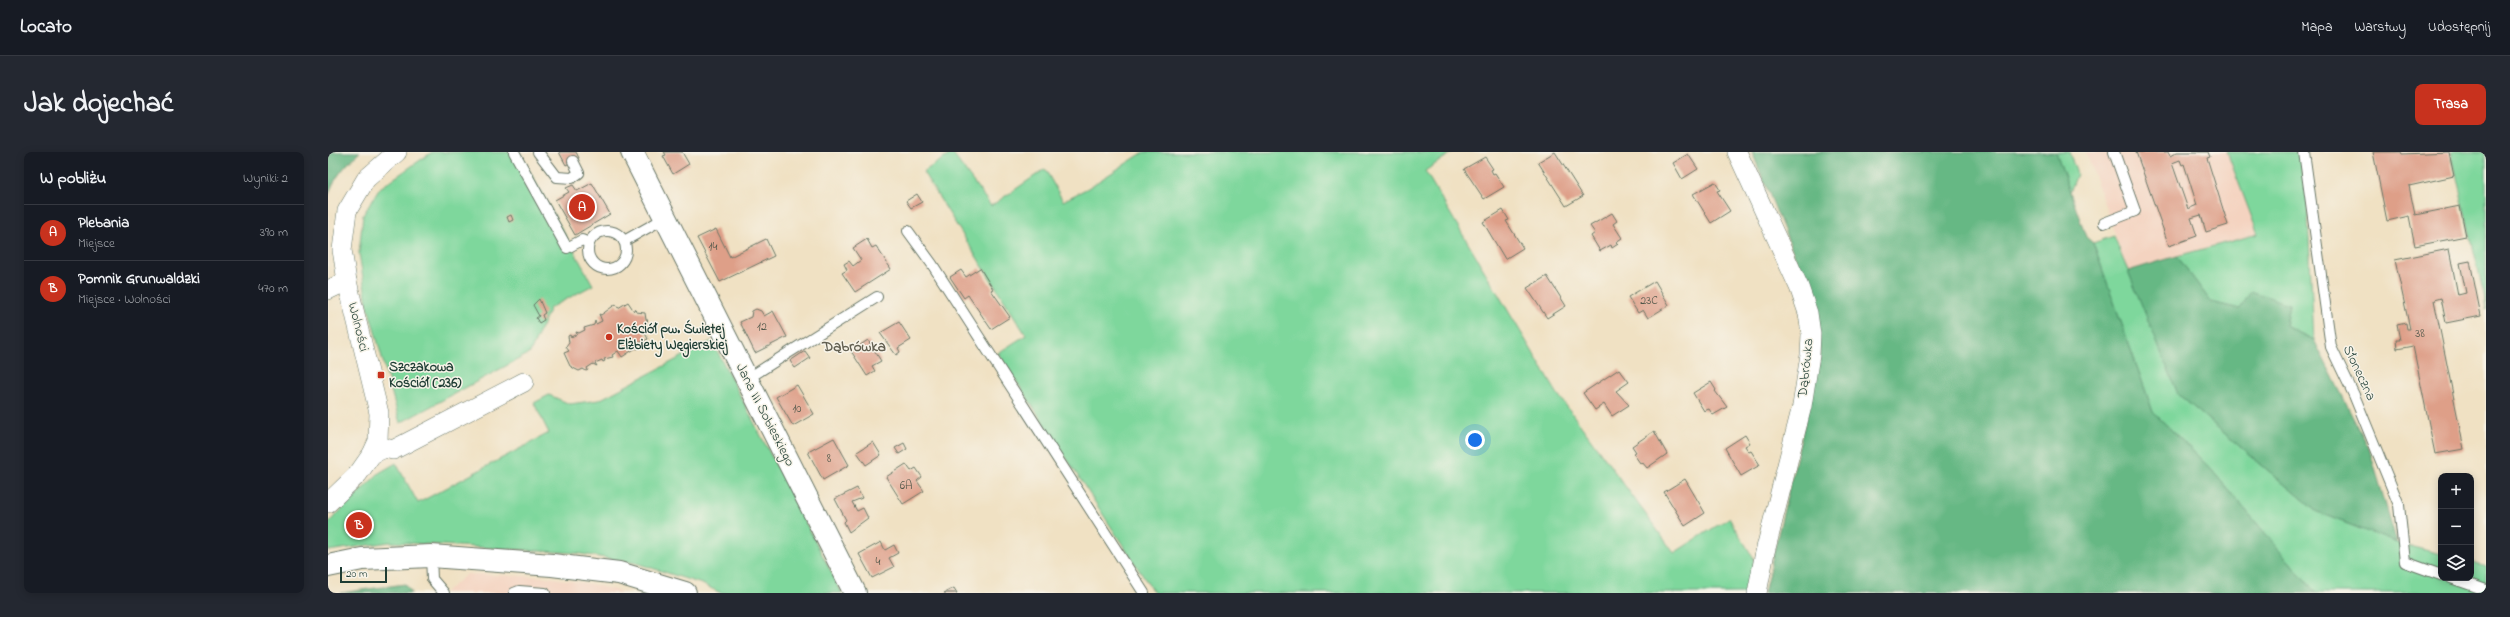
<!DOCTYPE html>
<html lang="pl">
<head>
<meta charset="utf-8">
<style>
	:root { --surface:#171b24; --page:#242831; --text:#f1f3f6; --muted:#9ea1a6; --line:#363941; --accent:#c8321e }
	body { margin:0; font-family:"Indie Flower",sans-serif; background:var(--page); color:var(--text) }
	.controls { position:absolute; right:12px; bottom:12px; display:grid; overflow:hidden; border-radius:8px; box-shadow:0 2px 10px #0003 }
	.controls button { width:36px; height:36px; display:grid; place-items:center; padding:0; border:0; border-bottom:1px solid var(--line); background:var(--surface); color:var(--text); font:20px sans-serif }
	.scale { position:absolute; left:12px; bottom:10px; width:47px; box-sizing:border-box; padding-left:4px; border:2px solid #1f3d34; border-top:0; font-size:11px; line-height:14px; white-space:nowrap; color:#1f3d34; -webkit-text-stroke:3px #f7f3e8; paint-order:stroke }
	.you { position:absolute; left:1147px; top:288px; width:14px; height:14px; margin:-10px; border:3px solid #fff; border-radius:50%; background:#1a73e8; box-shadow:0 0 0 6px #1a73e833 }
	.badge { display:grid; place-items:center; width:26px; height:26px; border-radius:50%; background:var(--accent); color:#fff; font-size:13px; font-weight:700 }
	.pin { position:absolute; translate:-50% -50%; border:2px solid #fff; box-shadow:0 1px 4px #0006 }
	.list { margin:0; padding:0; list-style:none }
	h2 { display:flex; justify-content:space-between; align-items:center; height:52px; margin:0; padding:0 16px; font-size:17px }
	h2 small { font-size:13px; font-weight:400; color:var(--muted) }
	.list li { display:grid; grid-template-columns:26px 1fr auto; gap:12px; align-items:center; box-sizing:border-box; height:56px; padding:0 16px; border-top:1px solid var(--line) }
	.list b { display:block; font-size:15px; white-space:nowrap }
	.list p { margin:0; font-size:13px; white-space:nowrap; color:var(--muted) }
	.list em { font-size:13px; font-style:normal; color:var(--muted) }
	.icon { flex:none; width:22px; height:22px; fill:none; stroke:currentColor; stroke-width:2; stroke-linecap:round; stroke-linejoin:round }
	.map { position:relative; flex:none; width:2158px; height:441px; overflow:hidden; border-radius:8px }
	header { display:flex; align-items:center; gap:24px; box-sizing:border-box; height:56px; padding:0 20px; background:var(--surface); border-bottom:1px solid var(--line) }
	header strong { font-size:19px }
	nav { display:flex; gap:22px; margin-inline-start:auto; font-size:14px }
	.intro { display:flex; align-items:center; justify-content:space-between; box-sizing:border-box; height:96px; padding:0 24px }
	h1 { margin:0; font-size:28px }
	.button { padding:10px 18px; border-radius:8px; background:var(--accent); color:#fff; font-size:14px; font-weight:700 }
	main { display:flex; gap:24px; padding:0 24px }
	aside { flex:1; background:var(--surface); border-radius:8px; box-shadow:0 2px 10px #0003 }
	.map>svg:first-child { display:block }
</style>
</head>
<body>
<header>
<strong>Locato</strong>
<nav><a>Mapa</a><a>Warstwy</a><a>Udostępnij</a></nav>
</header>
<div class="intro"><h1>Jak dojechać</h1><a class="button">Trasa</a></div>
<main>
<aside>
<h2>W pobliżu<small>Wyniki: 2</small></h2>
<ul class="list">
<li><span class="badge">A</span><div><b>Plebania</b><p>Miejsce</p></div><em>390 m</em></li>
<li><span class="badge">B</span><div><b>Pomnik Grunwaldzki</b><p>Miejsce · Wolności</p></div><em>470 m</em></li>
</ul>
</aside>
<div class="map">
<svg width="2158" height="441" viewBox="0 0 2158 441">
	<rect width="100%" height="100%" fill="#f7f3e8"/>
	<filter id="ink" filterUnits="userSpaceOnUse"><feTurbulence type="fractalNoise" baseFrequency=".025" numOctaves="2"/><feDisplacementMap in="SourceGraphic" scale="8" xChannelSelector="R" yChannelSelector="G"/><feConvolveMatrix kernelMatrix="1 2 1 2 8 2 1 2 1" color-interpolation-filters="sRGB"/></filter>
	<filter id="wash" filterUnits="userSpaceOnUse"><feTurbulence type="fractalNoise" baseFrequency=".012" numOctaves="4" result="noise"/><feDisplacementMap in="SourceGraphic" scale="16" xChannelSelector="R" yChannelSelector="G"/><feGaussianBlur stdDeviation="0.9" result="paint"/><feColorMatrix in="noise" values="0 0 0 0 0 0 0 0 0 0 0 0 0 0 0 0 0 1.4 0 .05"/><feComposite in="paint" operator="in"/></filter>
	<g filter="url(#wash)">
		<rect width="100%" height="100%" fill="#f0e1c3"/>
		<g fill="#f4d3c0">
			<polygon points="1758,0 1899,0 1930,82 1800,119"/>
			<polygon points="139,422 219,425 262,432 299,441 116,441"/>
		</g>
		<g fill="#7ed79c" stroke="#4e8a68">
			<polygon points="104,0 191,0 265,133 222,156 202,201 72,271 39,151 31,101 35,63 52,36"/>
			<polygon points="816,0 1125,0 1097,19 1229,241 1346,401 1401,366 1426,407 1423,441 826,441 670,201 698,183 595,20 624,1 663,54 717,17 735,49 760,36"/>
			<polygon points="1728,0 1741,0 1749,22 1742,40"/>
			<polygon points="1899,0 1971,0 1979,44 1986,188 1957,174 1961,152 1912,157 1883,150 1849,104 1930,82"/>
			<polygon points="2123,0 2158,0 2158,158 2156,143"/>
			<polygon points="1786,84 1850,242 1989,360 2069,391 2113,402 2113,426 2143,426 2143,410 2158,414 2158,441 1988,441 1881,315 1825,260 1765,91"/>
			<polygon points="384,189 514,441 393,441 374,432 308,411 247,401 62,390 0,399 0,371 51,321 68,311 90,351 221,281 206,251 221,243 242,252 271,248"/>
		</g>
		<g fill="#66b884" stroke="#427a5c">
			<path d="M0,0H32C18,12 6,26 0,44Z"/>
			<polygon points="1424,0 1728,0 1758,85 1765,91 1825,260 1881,315 1988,441 1436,441 1492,207 1488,156"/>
			<polygon points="1849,104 1883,150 1912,157 1923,139 1961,152 1957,174 1986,188 2041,296 2069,391 1989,360 1850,242 1800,119"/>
			<polygon points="77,432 84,441 12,441"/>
		</g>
		<g id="blocks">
			<g fill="#de9f88" fill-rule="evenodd">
				<polygon points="231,0 248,0 251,6 238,13"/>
				<polygon points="336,0 354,0 361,12 345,22 335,4 338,3"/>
				<polygon points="1227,0 1255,44 1238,54 1210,10"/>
				<path d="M1808,0H1840L1842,4L1849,0H1880L1882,5L1879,6L1900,73L1878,80L1873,63L1863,66L1869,84L1841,94ZM1852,8L1854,13L1856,12L1869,53L1860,57L1844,11Z"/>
				<polygon points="2045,0 2073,0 2074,2 2121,0 2126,24 2081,34 2087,63 2132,54 2138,84 2087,94 2081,64 2059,69"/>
				<polygon points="1360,2 1370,17 1354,27 1345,11"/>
				<polygon points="1157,5 1165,17 1163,18 1165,22 1167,21 1176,35 1156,47 1136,17"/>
				<polygon points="1387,30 1392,38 1389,39 1402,59 1383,71 1365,42"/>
				<polygon points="264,31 282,62 247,83 227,48 241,40 238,36 245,33 249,39"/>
				<polygon points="589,42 594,50 583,56 578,49"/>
				<polygon points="1175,58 1181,68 1178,69 1195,96 1177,107 1155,70"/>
				<polygon points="1284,61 1289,69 1285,72 1294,86 1288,90 1290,92 1284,96 1283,93 1272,99 1263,84 1267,81 1262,74"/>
				<polygon points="183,63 185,68 181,70 179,65"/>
				<polygon points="388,77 402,105 438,87 446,104 392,130 369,86"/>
				<polygon points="539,87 544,96 548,94 563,117 527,140 514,121 519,118 516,112 521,109 525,114 533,108 525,96"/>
				<polygon points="2121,97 2130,143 2138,141 2132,111 2142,109 2153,164 2118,171 2113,146 2106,148 2136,297 2107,302 2085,194 2069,197 2068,188 2072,188 2069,173 2078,171 2079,177 2082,177 2067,108"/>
				<polygon points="652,116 665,137 663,138 682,165 663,177 640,143 636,146 622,125 633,118 638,125"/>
				<polygon points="1219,124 1238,154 1219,166 1199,136"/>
				<polygon points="1327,129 1341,153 1320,166 1315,158 1310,161 1300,145"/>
				<polygon points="211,147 217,161 214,163 216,168 211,171 208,166 211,164 205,153"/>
				<polygon points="300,150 306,159 307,157 308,160 317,161 318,168 320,168 318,170 318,179 315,177 320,187 309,192 312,195 310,197 308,196 294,205 290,199 284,203 285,205 276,207 277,209 275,210 274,208 267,211 269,214 265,212 259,216 260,218 258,219 255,217 251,219 247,217 242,214 236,201 241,199 238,195 241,191 240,184 242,183 243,185 249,182 248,180 251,181 257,178 256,176 266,173 267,169 268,172 274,169 271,162 273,163 288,152 290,156"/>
				<polygon points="428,157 433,159 436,164 445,159 459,185 427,201 412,170 423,165 424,159"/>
				<polygon points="571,170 583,188 570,196 572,200 568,203 552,181"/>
				<polygon points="540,188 553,209 544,214 547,219 539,224 523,199"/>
				<polygon points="477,199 482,206 467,216 462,209"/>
				<polygon points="1291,217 1301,230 1288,239 1301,253 1284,264 1276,252 1267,258 1255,241"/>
				<polygon points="1383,230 1388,238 1387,239 1399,255 1385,263 1381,257 1376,259 1365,241"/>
				<polygon points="469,233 486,262 465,274 448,245"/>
				<polygon points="1326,279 1339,302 1319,316 1314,310 1312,311 1305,301 1308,300 1304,294"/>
				<polygon points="1417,283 1422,291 1417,294 1421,300 1423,299 1432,313 1413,324 1397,296"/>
				<polygon points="506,286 521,313 495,328 480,300"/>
				<polygon points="545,290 553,303 538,313 529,300"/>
				<polygon points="576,291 579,297 571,302 567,296"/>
				<polygon points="578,312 583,319 588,316 594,325 589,329 596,339 575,352 558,325"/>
				<polygon points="1357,327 1377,361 1357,374 1336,340"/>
				<polygon points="529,336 534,346 524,350 529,359 535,356 540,366 521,380 516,370 518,368 507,347"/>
				<polygon points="553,390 557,398 566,393 570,401 561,406 566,415 544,426 531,402"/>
				<polygon points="626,436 629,441 616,441"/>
			</g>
		</g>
	</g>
	<g filter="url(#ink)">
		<use href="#blocks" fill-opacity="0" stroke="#687666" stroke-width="1"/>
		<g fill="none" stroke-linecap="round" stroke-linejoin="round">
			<g stroke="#687666" stroke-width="12">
				<g id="lane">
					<polyline points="186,0 239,96 254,88 261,91"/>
					<polyline points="210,0 229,25 244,26 251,21 245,9"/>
					<polyline points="1976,0 2003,195 2026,243 2071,353 2077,410 2113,423"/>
					<polyline points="1776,71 1807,59 1786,0"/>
					<polyline points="580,79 604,112 816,441"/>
					<circle cx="279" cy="98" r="19"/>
					<polyline points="296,89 337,66"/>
					<polyline points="419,227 549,145"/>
					<polyline points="103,404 104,427 116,441"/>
					<polyline points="2123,426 2158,438"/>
					<polyline points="186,441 191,439 217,441"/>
				</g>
			</g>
			<g stroke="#687666" stroke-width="20">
				<g id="street">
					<polyline points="1409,0 1471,135 1480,161 1483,182 1482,203 1474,254 1437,400 1429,441"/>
					<polyline points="0,138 19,129"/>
					<polyline points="44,302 57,296 65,298 196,230"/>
					<polyline points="0,351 30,322 44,302 50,289 51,261 19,129 14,98 19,59 38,27 69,0"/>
				</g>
			</g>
			<g stroke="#687666" stroke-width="24">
				<g id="secondary">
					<polyline points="304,0 527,441"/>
					<polyline points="0,414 34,407 103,404 224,413 291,421 357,441"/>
				</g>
			</g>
			<use href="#lane" stroke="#fff" stroke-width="10"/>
			<use href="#street" stroke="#fff" stroke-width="19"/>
			<use href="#secondary" stroke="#fff" stroke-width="22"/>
		</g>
	</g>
	<g fill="#c8321e" stroke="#f7f3e8" stroke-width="1.5">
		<circle cx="281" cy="185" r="4"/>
		<rect x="49" y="219" width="8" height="8" rx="2"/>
	</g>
	<g text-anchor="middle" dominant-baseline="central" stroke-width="3" stroke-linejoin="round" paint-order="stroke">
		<g font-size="12" fill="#4f5649">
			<text x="385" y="95">14</text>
			<text x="1321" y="149">23C</text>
			<text x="434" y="175">12</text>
			<text x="2092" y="182">38</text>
			<text x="469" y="257">10</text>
			<text x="501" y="307">8</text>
			<text x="578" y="334">6A</text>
			<text x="550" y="410">4</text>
		</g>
		<g font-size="14" fill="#1f3d34" stroke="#f7f3e8">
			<text transform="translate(30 175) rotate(76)">Wolności</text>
			<text transform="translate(1478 216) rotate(-84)">Dąbrówka</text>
			<text transform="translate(2031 221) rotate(65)">Słoneczna</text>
			<text transform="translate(437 263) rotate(63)">Jana III Sobieskiego</text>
		</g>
		<g font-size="14" font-weight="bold" fill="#1f3d34" stroke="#f7f3e8" text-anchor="start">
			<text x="289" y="177">Kościół pw. Świętej<tspan x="289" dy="16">Elżbiety Węgierskiej</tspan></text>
			<text x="61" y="215">Szczakowa<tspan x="61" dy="16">Kościół (236)</tspan></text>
		</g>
		<g font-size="15" font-weight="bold" fill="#625f51" stroke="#f7f3e8">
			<text x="526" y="195">Dąbrówka</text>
		</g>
	</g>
</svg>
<div class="controls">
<button>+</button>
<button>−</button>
<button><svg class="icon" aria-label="layers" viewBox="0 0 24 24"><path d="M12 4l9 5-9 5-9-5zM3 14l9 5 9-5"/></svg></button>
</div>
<div class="scale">20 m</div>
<div class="you"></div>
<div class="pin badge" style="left:254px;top:55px">A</div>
<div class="pin badge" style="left:31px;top:373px">B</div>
</div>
</main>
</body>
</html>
